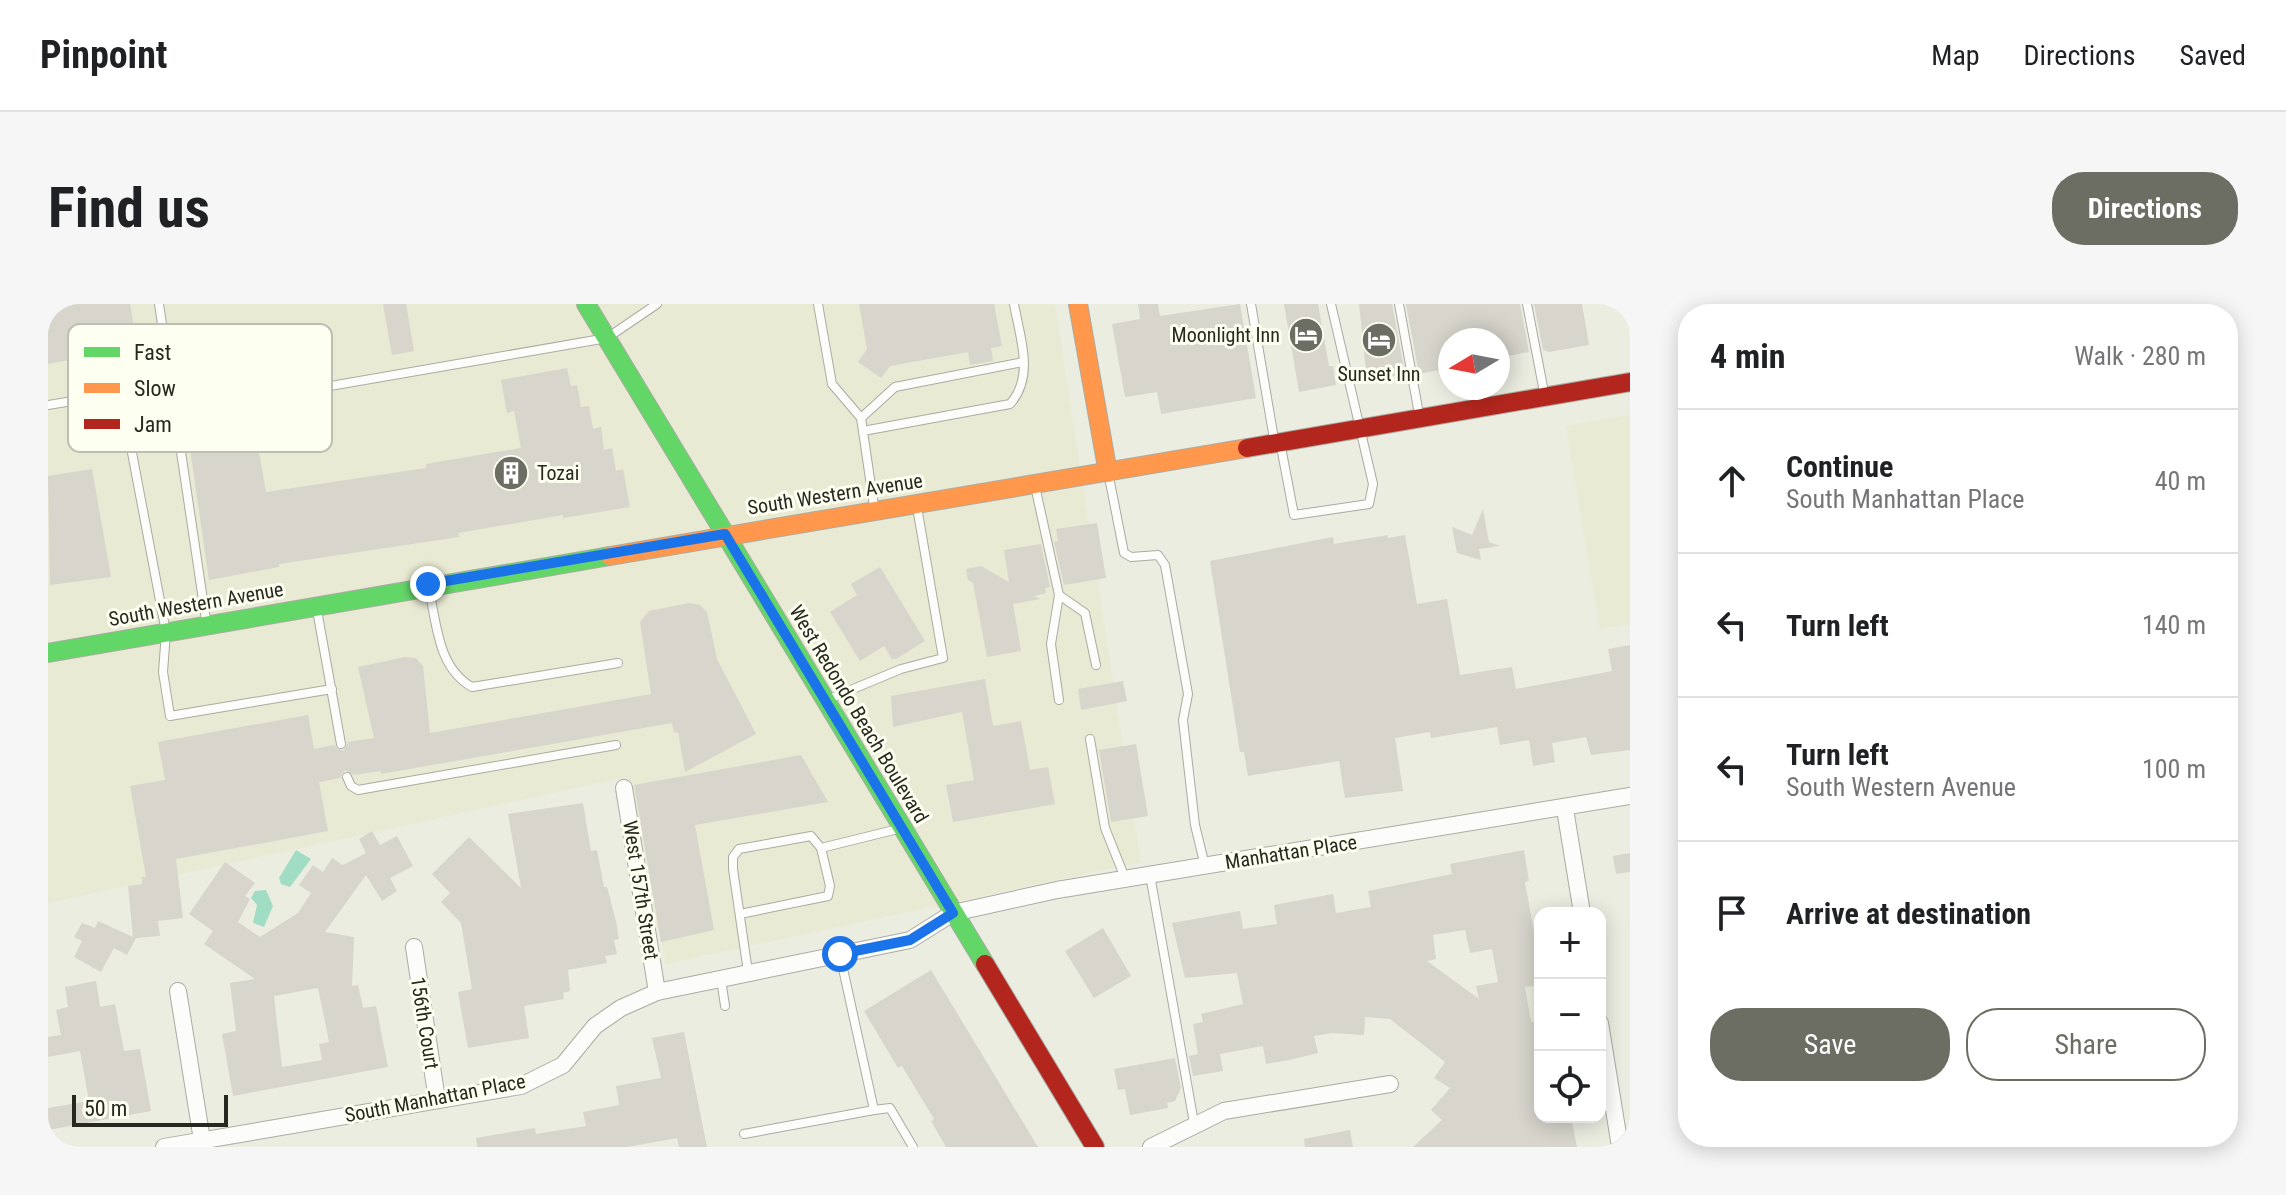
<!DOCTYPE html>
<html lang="en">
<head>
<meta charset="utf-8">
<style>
	:root { --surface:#fff; --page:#f6f6f6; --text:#202124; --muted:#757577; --line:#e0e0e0; --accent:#6c6d63 }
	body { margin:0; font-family:"Roboto Condensed",sans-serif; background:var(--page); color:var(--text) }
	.controls { position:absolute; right:24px; bottom:24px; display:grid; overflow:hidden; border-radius:16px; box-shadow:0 4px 20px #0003 }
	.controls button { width:72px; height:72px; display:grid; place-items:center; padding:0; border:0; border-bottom:2px solid var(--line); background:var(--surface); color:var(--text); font:40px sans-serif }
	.compass { position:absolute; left:1390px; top:24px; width:72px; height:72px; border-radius:50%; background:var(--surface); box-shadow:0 4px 20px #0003; rotate:260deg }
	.scale { position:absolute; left:24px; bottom:20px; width:156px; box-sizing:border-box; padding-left:8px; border:4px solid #27281f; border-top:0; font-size:22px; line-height:28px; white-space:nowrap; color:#27281f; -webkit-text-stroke:6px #fdfff0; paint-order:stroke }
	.stop { position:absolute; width:24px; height:24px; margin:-18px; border:6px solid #1a73e8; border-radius:50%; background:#fff }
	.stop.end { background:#1a73e8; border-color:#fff; box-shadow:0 2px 8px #0008 }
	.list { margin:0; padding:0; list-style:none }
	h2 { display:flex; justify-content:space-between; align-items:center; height:104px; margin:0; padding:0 32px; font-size:34px }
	h2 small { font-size:26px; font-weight:400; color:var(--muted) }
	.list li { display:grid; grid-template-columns:52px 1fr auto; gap:24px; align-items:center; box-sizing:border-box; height:144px; padding:0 32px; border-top:2px solid var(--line) }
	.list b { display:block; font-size:30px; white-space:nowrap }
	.list p { margin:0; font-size:26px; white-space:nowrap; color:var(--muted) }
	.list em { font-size:26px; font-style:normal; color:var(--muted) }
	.actions { display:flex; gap:16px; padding:24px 32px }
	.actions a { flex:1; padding:18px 0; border:2px solid var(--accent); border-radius:32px; text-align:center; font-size:28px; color:var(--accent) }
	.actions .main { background:var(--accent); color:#fff }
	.icon { flex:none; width:44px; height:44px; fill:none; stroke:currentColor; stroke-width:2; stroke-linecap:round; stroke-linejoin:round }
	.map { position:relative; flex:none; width:1582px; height:843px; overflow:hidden; border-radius:32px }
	header { display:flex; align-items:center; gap:48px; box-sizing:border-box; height:112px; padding:0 40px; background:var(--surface); border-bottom:2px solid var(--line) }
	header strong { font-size:38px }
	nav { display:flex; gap:44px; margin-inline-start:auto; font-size:28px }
	.intro { display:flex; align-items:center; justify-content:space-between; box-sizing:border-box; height:192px; padding:0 48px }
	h1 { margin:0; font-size:56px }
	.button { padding:20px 36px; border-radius:32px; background:var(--accent); color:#fff; font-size:28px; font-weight:700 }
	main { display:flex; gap:48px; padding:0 48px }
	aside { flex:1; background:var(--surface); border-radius:32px; box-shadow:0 4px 20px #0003 }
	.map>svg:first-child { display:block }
</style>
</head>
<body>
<header>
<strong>Pinpoint</strong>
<nav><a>Map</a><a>Directions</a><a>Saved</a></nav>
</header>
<div class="intro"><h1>Find us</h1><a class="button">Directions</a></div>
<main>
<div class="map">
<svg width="1582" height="843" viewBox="0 0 1582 843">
	<rect width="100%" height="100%" fill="#ecede1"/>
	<g fill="#e8ead4">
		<polygon points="0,0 1007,0 1093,558 618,660 574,474 0,599"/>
		<polygon points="1582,111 1582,320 1552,325 1518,122"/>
	</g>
	<g fill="#a0ddc4">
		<polygon points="248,546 263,555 242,583 233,580 231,574"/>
		<polygon points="218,586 225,602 216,623 205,619 209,601 203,594 207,587"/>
	</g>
	<g fill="#d7d5cc" fill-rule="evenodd">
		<polygon points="0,0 82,0 87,29 73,31 76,46 0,60"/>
		<polygon points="335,0 358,0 366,47 344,51"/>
		<polygon points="811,0 946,0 954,42 943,44 945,57 922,61 920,48 842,62 833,74 810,58 819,45"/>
		<polygon points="1090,0 1110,0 1112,12 1192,0 1208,94 1113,110 1109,88 1077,93 1064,20 1092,15"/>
		<polygon points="1236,0 1270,0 1281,62 1285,62 1288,81 1251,88"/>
		<polygon points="1311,0 1344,0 1357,70 1319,77"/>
		<polygon points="1358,0 1472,0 1481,48 1450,54 1450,36 1402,36 1402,64 1371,70"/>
		<polygon points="1486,0 1534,0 1541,41 1501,48 1495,46"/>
		<polygon points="519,64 523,82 529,81 533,103 541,102 545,125 553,123 556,146 564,144 568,167 575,165 582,203 515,214 515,211 410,229 411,233 231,260 231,263 161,276 140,131 206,119 218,188 378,164 378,160 473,144 466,107 459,109 453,76"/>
		<polygon points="44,165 63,273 2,281 0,172"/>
		<polygon points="1435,205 1441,238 1452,242 1431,245 1433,256 1409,249 1404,223 1424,231"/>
		<polygon points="1049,219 1058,274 1016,281 1006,238 1010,237 1008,225"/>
		<polygon points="1340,231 1340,234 1357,231 1369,300 1399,295 1412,371 1464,363 1468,385 1517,376 1564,367 1560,345 1582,341 1582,446 1543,451 1538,433 1504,439 1507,458 1485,462 1481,436 1452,441 1449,423 1383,434 1382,428 1347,434 1355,487 1297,494 1291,457 1200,472 1196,448 1192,448 1162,257 1285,233 1286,240"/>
		<polygon points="993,240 1002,283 997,284 998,289 986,292 992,295 965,300 973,347 939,353 925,279 920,276 918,265 933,262 961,278 956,246"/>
		<polygon points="832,263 877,337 848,355 844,355 836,342 812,357 782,308 809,291 803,280"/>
		<polygon points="641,299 652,301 659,308 669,355 708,430 637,468 630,428 626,429 624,419 333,470 333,467 306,471 297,466 292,474 271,478 280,527 128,555 135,614 110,617 112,632 88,634 79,651 66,644 53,668 26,653 34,637 26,633 34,619 47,624 50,617 85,633 80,582 94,580 94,573 98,573 82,482 117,476 110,438 260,411 266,445 286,441 295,447 300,438 326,434 310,363 357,353 368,354 375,362 382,429 603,390 592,318 601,307"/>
		<polygon points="937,375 945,422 973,417 982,466 1000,463 1007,500 905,518 898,481 926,476 914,408 845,423 843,392"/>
		<polygon points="1075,377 1079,397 1033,406 1030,385"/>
		<polygon points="1088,440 1100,512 1063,518 1051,446"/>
		<polygon points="753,451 780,498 647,521 666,626 613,638 586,481"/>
		<polygon points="535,499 543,547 549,546 556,583 559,583 568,617 571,635 566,636 569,650 557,652 559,659 520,666 522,687 515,689 516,695 476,702 481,734 420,744 410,688 424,685 413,619 393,598 402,589 384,570 421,533 473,584 460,510"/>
		<path d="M324,527L332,541L349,532L365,562L342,574L349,587L334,597L318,571L277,628L306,633L304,682L310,681L315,704L328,702L340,763L185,792L174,730L188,727L182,679L207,675L156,640L165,627L141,610L177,558L207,579L197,592L202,595L190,618L212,633L250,609L263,589L251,581L265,561L275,568L284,554L295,561L318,549L311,535ZM270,684L281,738L271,740L274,756L234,763L226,692Z"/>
		<path d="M1476,546L1481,577L1477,578L1492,661V681L1477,683L1483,718L1492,716V813H1523L1529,843H1365L1394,816L1383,806L1402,784L1386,774L1397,758L1342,715L1317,713L1316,731L1284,729L1266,732L1270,749L1241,756L1218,760L1215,742L1172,750L1175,767L1145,772L1141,752L1150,750L1145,720L1155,718L1153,710L1195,700L1189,669L1137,674L1124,619L1192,607L1195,625L1229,620L1226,601L1285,590L1288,609L1323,603L1320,587L1404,570L1402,560ZM1417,626L1422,649L1444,645L1450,678L1428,682L1431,695L1379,657L1388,655L1385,631Z"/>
		<polygon points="1582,549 1582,568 1568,570 1565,552"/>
		<polygon points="1055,624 1083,672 1046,694 1017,647"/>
		<polygon points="883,666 990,843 898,843 883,817 886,815 854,762 850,764 816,707"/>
		<polygon points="48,677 52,703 67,700 76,747 92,745 103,807 0,826 0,804 41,797 32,747 0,753 0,733 13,731 8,706 20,703 17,683"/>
		<polygon points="636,728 659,843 631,843 629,834 579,843 429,843 428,834 487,824 488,830 538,822 535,808 571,801 568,782 613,774 604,734"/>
		<polygon points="1127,754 1133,784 1127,797 1119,799 1120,804 1082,811 1077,785 1070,786 1066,765"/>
		<polygon points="1302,826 1305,843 1257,843 1256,835"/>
	</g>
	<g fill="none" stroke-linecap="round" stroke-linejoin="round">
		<g stroke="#aaaba2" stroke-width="10">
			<g id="lane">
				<polyline points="111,0 158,316"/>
				<polyline points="770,0 784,80 813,114 826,202"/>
				<polyline points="1203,0 1226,135"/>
				<polyline points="1351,0 1371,110"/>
				<polyline points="1479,0 1496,88"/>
				<polyline points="0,101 66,90 74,96 118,328 115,368 122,412 284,385"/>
				<polyline points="127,109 559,34 609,0"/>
				<polyline points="813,114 847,83 975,58"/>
				<path d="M815,127L962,100C987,72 972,34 966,0"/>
				<polyline points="1233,143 1246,211 1321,200 1325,180 1283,0"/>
				<polyline points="1061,173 1076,249 1083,253 1110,251 1117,261 1140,390 1135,416 1147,521 1157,562"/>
				<polyline points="987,182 1011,291 1003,340 1011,396"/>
				<path d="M381,286C389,321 390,364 424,383L570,359"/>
				<polyline points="1011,291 1037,309 1048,361"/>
				<polyline points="269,306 293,440"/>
				<polyline points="781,395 853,365 895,354 869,203"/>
				<polyline points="1042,435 1057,524 1077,574"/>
				<polyline points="299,473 303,482 310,486 568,441"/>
				<polyline points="1102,571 1146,819"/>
				<polyline points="692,610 780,592 782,582 773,544"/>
				<polyline points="700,668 685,565 685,553 691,545 763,532 773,544 850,525"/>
				<polyline points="673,675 677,702"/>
				<polyline points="826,806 842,804 865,843"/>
				<polyline points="696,830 826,806 792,651"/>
			</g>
		</g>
		<g stroke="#aaaba2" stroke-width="18">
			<g id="street">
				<polyline points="576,484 609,688"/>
				<polyline points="1517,505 1534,609"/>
				<polyline points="366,643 389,796"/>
				<polyline points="130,687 154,836"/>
				<polyline points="1552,719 1572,843"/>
				<polyline points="116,843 473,782 515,761 547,722 573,704 609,688 862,636 905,609 1009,586 1582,492"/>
				<polyline points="1103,843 1176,807 1342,780"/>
			</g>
		</g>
		<g stroke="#aaaba2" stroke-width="20">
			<g id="fast">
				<polyline points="538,0 937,660"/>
				<polyline points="0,349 562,252"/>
			</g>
		</g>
		<g stroke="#aaaba2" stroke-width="20">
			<g id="slow">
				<polyline points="1030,0 1060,169"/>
				<polyline points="562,252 1199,144"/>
			</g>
		</g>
		<g stroke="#aaaba2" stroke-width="20">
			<g id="jam">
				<polyline points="1199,144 1582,78"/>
				<polyline points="937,660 1047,843"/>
			</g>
		</g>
		<use href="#lane" stroke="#fcfcfa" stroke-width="8"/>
		<use href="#street" stroke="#fcfcfa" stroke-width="16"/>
		<use href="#fast" stroke="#63d668" stroke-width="18"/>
		<use href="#slow" stroke="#ff974d" stroke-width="18"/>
		<use href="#jam" stroke="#b3261e" stroke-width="18"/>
	</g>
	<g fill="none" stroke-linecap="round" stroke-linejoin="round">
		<polyline stroke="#1a73e8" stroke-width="10" points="380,280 677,230 905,609 862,636 792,650"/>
	</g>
	<defs>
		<g id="hotel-disc" transform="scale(1.8)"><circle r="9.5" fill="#6c6d63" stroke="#fdfff0"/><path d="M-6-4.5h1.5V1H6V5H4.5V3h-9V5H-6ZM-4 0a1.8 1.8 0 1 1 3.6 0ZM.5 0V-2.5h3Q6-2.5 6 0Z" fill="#fff"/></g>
		<g id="building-disc" transform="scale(1.8)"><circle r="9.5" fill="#6c6d63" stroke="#fdfff0"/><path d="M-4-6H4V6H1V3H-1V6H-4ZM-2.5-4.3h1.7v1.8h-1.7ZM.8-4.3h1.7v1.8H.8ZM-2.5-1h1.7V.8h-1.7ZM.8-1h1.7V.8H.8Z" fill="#fff"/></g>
	</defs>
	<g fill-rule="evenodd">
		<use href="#hotel-disc" x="1258" y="31"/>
		<use href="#hotel-disc" x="1331" y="36"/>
		<use href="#building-disc" x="463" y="169"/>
	</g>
	<g text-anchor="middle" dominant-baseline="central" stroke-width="6" stroke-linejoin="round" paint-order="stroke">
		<g font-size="20" fill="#27281f" stroke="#fdfff0" text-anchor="end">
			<text x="1232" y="31">Moonlight Inn</text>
			<text x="1331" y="70" text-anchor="middle">Sunset Inn</text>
			<text x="489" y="169" text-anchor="start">Tozai</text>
		</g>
		<g font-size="20" fill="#27281f" stroke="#fdfff0">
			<text transform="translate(787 190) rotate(-9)">South Western Avenue</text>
			<text transform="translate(148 300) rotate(-10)">South Western Avenue</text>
			<text transform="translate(811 410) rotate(59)">West Redondo Beach Boulevard</text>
			<text transform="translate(1243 548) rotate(-9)">Manhattan Place</text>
			<text transform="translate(593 586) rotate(81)">West 157th Street</text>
			<text transform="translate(377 719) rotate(81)">156th Court</text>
			<text transform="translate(387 794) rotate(-11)">South Manhattan Place</text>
		</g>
	</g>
	<rect x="20" y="20" width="264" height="128" rx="12" fill="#fdfff0" stroke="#bdbeb1" stroke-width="2"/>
	<rect x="36" y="43" width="36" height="10" fill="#63d668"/>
	<rect x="36" y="79" width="36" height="10" fill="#ff974d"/>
	<rect x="36" y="115" width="36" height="10" fill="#b3261e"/>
	<g font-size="22" fill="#27281f">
		<text x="86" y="56">Fast</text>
		<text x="86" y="92">Slow</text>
		<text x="86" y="128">Jam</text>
	</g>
</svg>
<div class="controls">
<button>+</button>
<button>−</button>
<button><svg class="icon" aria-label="locate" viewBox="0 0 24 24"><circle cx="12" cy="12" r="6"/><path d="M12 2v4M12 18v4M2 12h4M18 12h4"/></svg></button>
</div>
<svg class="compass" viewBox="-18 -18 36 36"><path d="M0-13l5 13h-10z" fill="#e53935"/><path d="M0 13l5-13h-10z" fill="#757577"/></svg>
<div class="scale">50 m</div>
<div class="stop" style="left:792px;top:650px"></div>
<div class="stop end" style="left:380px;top:280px"></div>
</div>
<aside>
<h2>4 min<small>Walk · 280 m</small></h2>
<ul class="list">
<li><svg class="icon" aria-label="ahead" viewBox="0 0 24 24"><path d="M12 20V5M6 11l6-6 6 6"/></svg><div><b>Continue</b><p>South Manhattan Place</p></div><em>40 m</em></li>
<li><svg class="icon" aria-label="left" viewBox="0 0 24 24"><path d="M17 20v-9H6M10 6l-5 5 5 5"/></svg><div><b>Turn left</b></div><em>140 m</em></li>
<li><svg class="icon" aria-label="left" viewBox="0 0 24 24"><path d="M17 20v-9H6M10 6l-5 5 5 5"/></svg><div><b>Turn left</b><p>South Western Avenue</p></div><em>100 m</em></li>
<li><svg class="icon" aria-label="arrive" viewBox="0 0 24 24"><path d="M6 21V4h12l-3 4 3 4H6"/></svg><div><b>Arrive at destination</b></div></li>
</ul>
<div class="actions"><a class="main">Save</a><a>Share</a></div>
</aside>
</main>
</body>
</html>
